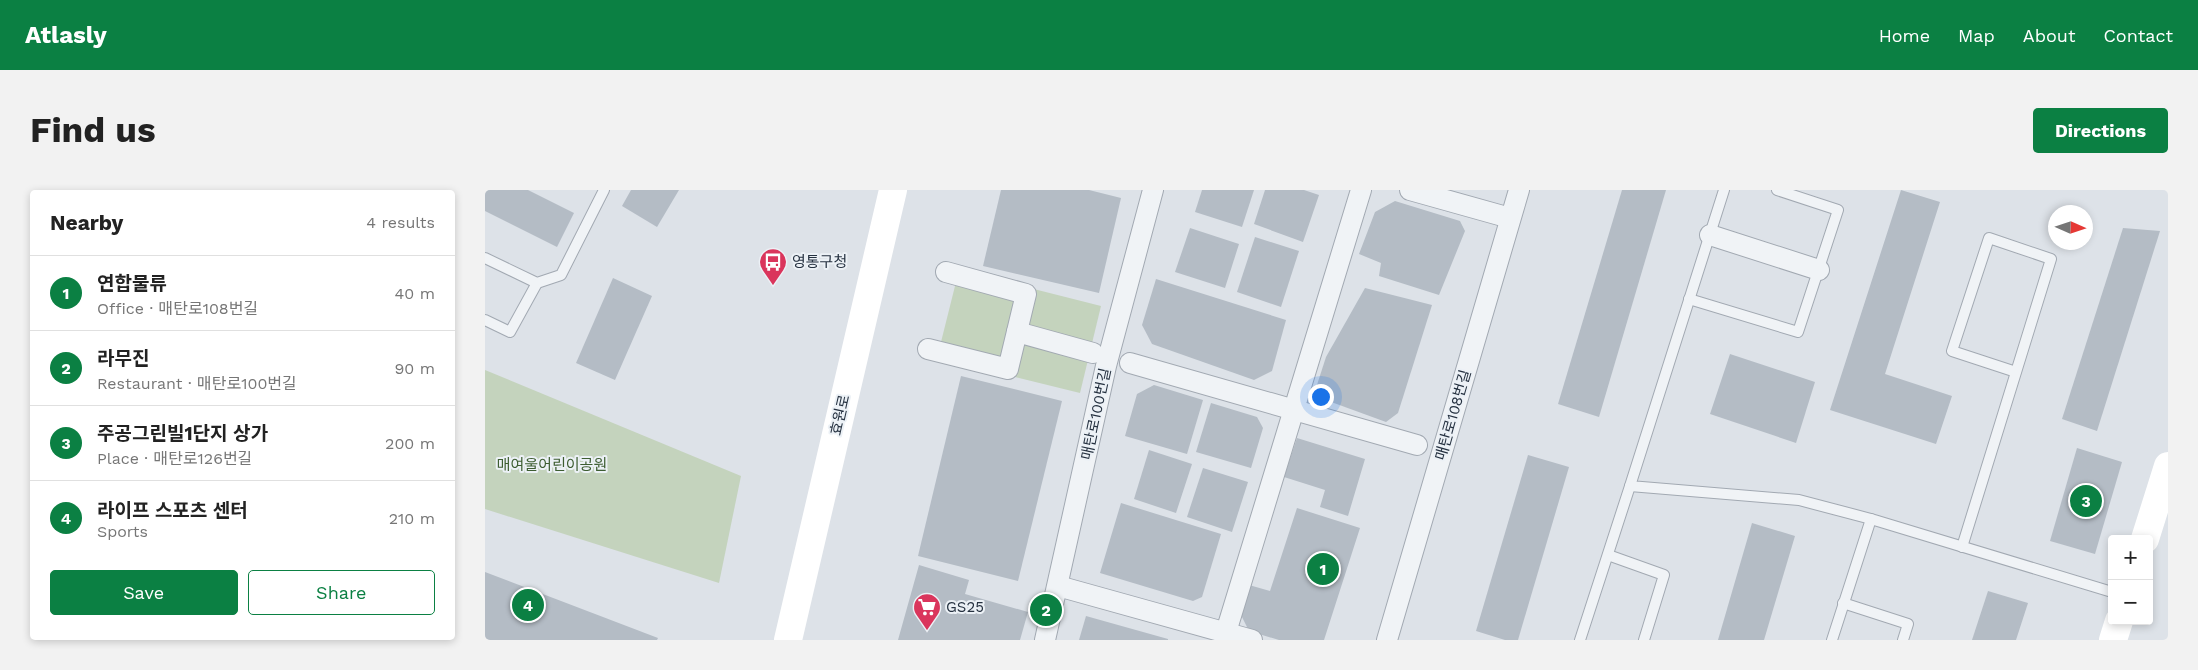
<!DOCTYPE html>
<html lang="en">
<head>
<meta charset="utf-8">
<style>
	:root { --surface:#fff; --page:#f2f2f2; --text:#222; --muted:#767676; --line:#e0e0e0; --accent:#0b8043 }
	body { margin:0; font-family:"Work Sans","Noto Sans KR",sans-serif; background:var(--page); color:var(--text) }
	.controls { position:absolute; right:15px; bottom:15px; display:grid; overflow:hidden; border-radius:5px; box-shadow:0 2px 8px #0003 }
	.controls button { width:45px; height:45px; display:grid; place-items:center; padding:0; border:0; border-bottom:1px solid var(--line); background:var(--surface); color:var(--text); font:25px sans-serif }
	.compass { position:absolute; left:1563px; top:15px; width:45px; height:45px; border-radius:50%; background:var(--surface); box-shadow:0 2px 8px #0003; rotate:93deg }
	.you { position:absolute; left:835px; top:206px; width:18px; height:18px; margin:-12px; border:4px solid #fff; border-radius:50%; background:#1a73e8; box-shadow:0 0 0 8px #1a73e833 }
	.badge { display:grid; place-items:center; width:32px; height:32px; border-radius:50%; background:var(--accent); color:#fff; font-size:16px; font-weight:700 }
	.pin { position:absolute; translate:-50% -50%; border:2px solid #fff; box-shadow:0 1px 5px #0006 }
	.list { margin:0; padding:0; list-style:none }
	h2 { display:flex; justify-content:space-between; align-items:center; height:65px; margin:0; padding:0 20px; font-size:21px }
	h2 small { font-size:16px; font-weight:400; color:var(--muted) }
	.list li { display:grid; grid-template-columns:32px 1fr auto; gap:15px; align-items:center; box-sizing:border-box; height:75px; padding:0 20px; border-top:1px solid var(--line) }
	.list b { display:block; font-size:19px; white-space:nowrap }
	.list p { margin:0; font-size:16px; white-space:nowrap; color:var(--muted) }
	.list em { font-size:16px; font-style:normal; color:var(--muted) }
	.actions { display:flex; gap:10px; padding:15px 20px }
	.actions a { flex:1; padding:11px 0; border:1px solid var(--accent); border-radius:5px; text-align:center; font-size:18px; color:var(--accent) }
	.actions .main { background:var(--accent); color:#fff }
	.map { position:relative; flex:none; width:1683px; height:450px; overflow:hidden; border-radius:5px }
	header { display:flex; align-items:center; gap:30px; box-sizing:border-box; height:70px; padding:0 25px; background:var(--accent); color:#fff }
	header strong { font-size:24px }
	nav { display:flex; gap:28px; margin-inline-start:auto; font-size:18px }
	.intro { display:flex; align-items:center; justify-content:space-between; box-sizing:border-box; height:120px; padding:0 30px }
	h1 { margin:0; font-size:35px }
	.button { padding:12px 22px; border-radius:5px; background:var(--accent); color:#fff; font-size:18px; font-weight:700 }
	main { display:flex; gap:30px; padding:0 30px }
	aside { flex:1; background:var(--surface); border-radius:5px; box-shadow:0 2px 8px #0003 }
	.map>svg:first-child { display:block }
</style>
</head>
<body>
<header>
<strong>Atlasly</strong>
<nav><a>Home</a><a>Map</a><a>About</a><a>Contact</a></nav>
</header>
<div class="intro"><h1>Find us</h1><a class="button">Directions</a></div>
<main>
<aside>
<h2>Nearby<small>4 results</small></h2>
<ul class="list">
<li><span class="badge">1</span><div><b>연합물류</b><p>Office · 매탄로108번길</p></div><em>40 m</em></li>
<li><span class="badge">2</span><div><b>라무진</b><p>Restaurant · 매탄로100번길</p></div><em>90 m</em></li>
<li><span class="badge">3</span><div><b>주공그린빌1단지 상가</b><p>Place · 매탄로126번길</p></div><em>200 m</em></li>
<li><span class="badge">4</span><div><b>라이프 스포츠 센터</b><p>Sports</p></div><em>210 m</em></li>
</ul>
<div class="actions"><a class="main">Save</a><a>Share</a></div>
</aside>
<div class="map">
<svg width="1683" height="450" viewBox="0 0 1683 450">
	<rect width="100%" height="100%" fill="#dde2e8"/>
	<g fill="#c4d3bd">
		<polygon points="474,80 616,116 595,203 452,168"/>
		<polygon points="0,180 256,286 234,393 0,319"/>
	</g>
	<g fill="#b4bcc5">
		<polygon points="0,0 43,0 89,23 72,57 0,21"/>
		<polygon points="146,0 194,0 172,37 137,16"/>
		<polygon points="516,0 604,0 636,8 614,103 498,76"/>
		<polygon points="717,0 769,0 757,37 710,22"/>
		<polygon points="780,0 819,0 834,5 818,52 769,34"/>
		<polygon points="1137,0 1181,0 1114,227 1073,214"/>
		<polygon points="1416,0 1455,12 1400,184 1467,206 1451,254 1345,220"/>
		<polygon points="910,11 975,31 980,41 954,105 894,86 896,73 874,64 890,22"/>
		<polygon points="705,38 754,54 740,98 690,82"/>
		<polygon points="1638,38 1675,41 1612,241 1577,229"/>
		<polygon points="770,47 814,61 796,117 752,102"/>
		<polygon points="128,88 167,106 130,190 91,173"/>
		<polygon points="671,89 801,130 787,181 769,190 667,154 657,135"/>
		<polygon points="880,98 947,115 913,223 901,232 838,209 831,198 841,167"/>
		<polygon points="1245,164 1330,192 1311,253 1225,224"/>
		<polygon points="476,186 577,211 533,391 433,366"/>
		<polygon points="669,195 718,210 702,264 640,246 652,204"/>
		<polygon points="726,213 772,227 778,238 766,278 711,262"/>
		<polygon points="812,248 880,269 863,326 835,317 840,300 799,287"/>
		<polygon points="1592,258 1637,272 1610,364 1565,351"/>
		<polygon points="664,260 707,274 691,323 649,309"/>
		<polygon points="1043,265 1084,277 1033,450 1020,450 991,441"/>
		<polygon points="718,278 763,292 747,342 702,327"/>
		<polygon points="636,313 736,344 717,407 708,411 615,383"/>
		<polygon points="812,318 875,338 839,450 794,450 764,441 755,423 764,395 785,401"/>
		<polygon points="1267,333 1310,346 1279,450 1233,450"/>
		<polygon points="434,375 484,390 480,404 543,422 535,450 413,450"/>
		<polygon points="0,382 173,448 172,450 0,450"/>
		<polygon points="1503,401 1543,413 1531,450 1487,450"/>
		<polygon points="601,426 683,449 683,450 594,450"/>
	</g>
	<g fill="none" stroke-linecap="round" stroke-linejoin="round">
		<g stroke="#a2a9b2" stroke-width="12">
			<g id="lane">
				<polyline points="1239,0 1145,296 1314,310 1386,329"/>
				<polyline points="0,68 52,93 76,85 119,0"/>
				<polyline points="1204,109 1313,142 1353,20 1292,0"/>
				<polyline points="0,130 25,142 52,93"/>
				<polyline points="1477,357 1566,69 1504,48 1467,161 1531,182"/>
				<polyline points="1123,365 1179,385 1159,450"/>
				<polyline points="1358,413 1423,434 1418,450"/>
				<polyline points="1095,450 1145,296"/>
				<polyline points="1347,450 1386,329 1627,402"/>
			</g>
		</g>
		<g stroke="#a2a9b2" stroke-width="22">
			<g id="street">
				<polyline points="925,0 1025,28"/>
				<polyline points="1225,45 1334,80"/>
				<polyline points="532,142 608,163"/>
				<polyline points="443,159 523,179 541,104 461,82"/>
				<polyline points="645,173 932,255"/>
				<polyline points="573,396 767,450"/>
				<polyline points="741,442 876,0"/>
				<polyline points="560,450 621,176 668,0"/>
				<polyline points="902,450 1034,0"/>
			</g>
		</g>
		<use href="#lane" stroke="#f0f3f6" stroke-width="10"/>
		<use href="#street" stroke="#f0f3f6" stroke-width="20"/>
		<g stroke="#fff" stroke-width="28">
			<polyline points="1660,349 1683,276"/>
			<polyline points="303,450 408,0"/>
			<polyline points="1628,450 1634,431"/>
		</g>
	</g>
	<defs>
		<g id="bus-pin" transform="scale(1.4375)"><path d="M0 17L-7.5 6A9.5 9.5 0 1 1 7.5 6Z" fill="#da355c" stroke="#ecf1f6"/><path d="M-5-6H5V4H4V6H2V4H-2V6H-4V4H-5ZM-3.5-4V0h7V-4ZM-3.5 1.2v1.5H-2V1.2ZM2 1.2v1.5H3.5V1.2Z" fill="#fff"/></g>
		<g id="supermarket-pin" transform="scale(1.4375)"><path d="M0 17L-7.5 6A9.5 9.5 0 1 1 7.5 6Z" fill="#da355c" stroke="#ecf1f6"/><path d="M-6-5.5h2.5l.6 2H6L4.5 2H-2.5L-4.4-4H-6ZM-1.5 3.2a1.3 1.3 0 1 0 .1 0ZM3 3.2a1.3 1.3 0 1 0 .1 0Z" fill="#fff"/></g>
	</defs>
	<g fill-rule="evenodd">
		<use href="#bus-pin" x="288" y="72"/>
		<use href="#supermarket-pin" x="442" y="417"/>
	</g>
	<g text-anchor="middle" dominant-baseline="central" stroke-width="4" stroke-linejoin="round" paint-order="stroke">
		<g font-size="15" fill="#253140" stroke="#ecf1f6" text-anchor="start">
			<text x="307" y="72">영통구청</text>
			<text x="461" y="417">GS25</text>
		</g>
		<g font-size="15" fill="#253140" stroke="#ecf1f6">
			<text transform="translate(611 224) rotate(-78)">매탄로100번길</text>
			<text transform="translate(355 225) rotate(-77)">효원로</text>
			<text transform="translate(968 225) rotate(-74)">매탄로108번길</text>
		</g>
		<g font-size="15" fill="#3d5d31" stroke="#ecf1f6">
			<text x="67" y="275">매여울어린이공원</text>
		</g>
	</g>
</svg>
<div class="controls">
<button>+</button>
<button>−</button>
</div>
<svg class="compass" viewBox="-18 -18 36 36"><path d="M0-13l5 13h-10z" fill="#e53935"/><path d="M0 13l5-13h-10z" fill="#767676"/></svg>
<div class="you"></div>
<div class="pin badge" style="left:838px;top:379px">1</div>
<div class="pin badge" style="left:561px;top:420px">2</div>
<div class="pin badge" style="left:1601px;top:311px">3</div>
<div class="pin badge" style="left:43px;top:415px">4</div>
</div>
</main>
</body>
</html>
